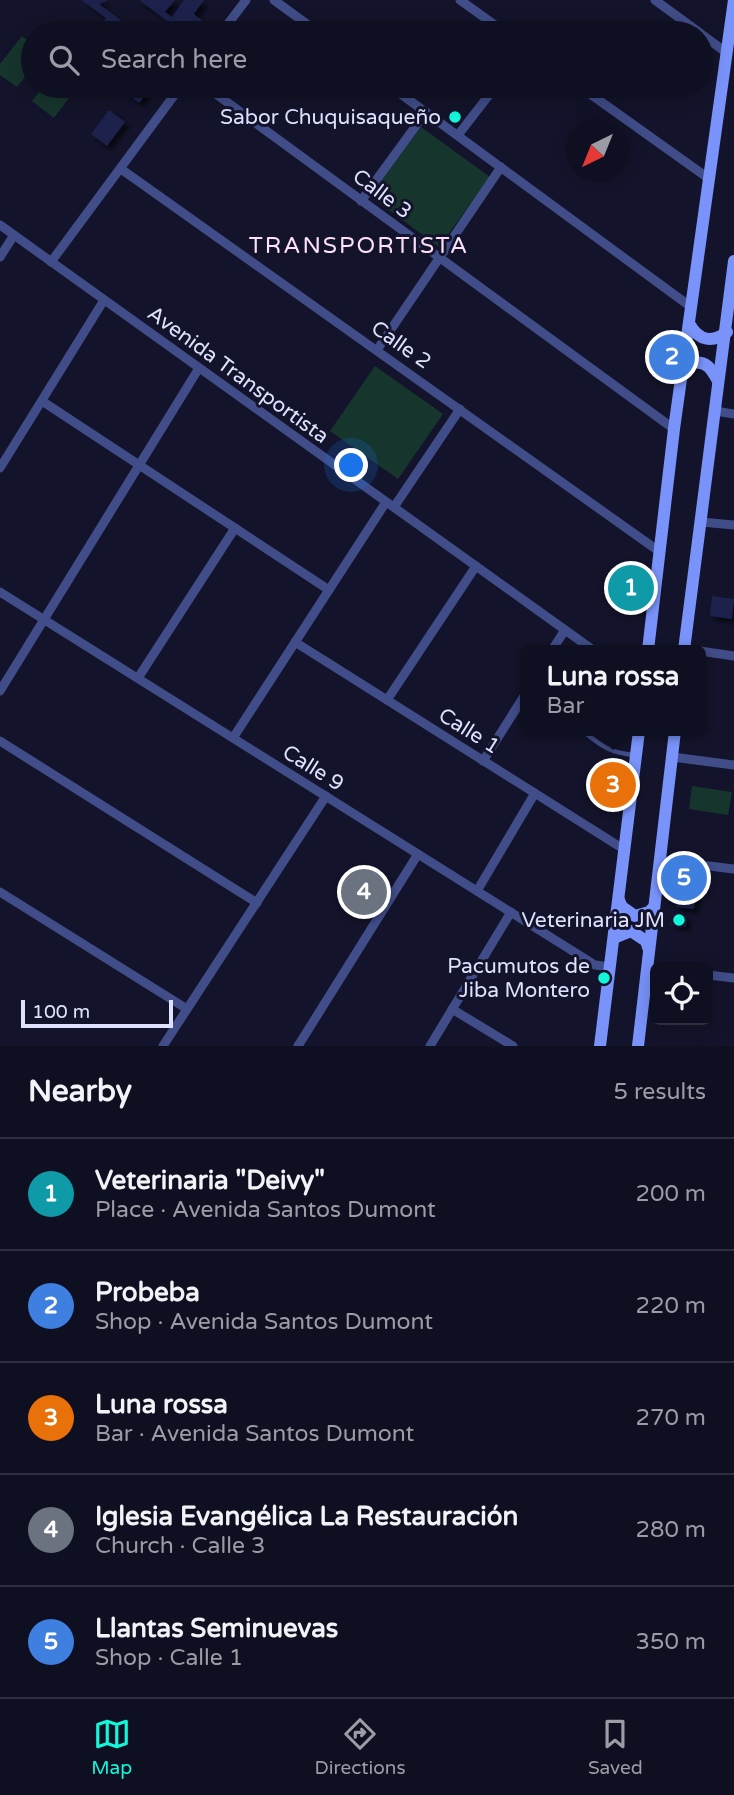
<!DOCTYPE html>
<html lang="en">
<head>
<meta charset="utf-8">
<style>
	:root { --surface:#0e0f20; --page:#171829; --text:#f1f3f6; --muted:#9b9ca5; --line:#2e2f3e; --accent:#12f6da }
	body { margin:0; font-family:"Varela Round",sans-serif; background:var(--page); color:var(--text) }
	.controls { position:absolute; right:21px; bottom:21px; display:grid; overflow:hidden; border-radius:10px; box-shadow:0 4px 18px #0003 }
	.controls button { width:63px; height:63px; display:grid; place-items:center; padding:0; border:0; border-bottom:2px solid var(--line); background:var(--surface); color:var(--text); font:35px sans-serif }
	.compass { position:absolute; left:566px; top:119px; width:63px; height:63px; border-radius:50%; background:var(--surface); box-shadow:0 4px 18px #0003; rotate:223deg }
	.scale { position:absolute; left:21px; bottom:18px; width:152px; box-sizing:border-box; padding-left:7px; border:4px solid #dee2fe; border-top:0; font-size:19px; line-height:24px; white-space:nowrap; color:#dee2fe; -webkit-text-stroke:5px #13142b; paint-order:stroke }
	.you { position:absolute; left:352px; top:466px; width:24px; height:24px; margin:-18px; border:5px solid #fff; border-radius:50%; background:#1a73e8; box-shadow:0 0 0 10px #1a73e833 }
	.badge { display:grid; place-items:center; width:46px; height:46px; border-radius:50%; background:var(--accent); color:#fff; font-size:23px; font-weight:700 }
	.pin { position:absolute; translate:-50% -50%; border:4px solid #fff; box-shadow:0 2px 7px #0006 }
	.popup { position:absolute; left:520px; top:645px; width:186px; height:91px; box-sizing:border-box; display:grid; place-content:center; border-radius:10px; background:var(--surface); filter:drop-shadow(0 2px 5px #0005); font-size:23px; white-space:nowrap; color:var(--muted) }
	.popup b { font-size:26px; color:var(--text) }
	.popup::after { content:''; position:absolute; left:50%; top:100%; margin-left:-14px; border:14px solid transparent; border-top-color:var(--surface) }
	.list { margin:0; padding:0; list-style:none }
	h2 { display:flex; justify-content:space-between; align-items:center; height:91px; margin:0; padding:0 28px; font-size:30px }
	h2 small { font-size:23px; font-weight:400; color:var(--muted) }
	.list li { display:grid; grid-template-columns:46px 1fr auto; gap:21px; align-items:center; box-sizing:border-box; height:112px; padding:0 28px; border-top:2px solid var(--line) }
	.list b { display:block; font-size:26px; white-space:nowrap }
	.list p { margin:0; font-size:23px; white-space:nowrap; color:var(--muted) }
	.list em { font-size:23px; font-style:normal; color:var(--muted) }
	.icon { flex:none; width:38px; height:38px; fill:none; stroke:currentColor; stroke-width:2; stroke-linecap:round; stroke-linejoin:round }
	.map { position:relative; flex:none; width:734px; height:1046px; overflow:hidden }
	.search { position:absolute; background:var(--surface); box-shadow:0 4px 18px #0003; left:21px; right:21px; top:21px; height:77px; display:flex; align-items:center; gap:18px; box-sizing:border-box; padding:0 24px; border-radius:38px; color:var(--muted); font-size:26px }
	.sheet { height:651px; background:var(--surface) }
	nav { display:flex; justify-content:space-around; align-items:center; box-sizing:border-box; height:98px; border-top:2px solid var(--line); background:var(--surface); font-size:19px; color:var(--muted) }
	nav a { display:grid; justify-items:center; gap:4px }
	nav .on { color:var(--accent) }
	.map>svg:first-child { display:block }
</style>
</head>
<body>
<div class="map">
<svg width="734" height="1046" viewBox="0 0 734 1046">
	<defs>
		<filter id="shadow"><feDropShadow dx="4.5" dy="4.5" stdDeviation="2" flood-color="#0009"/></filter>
	</defs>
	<rect width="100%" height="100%" fill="#13142b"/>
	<g fill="#16352d">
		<polygon points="22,36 33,45 33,66 17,87 0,75 0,64"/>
		<polygon points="44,86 78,86 54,118 32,101"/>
		<polygon points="421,127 490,177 439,247 370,196"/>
		<polygon points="375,366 443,414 398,479 330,431"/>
		<polygon points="692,786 732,792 728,815 689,809"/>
	</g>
	<g fill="#1f204c" filter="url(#shadow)">
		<polygon points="81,0 108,0 99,4 138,33 127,33 121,29 117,33 95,33 106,18"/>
		<polygon points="139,0 175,0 165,12 172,17 184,0 204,0 194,14 205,23 197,33 164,33 171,24"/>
		<polygon points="125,86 152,86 139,103 122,90"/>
		<polygon points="109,110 125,122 107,146 91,134"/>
		<polygon points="626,579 638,580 635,604 624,595"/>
		<polygon points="712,596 734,599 732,619 710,616"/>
		<polygon points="685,869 698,870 694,909 676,907 679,872"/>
		<polygon points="672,914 687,916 686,927 671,925"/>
	</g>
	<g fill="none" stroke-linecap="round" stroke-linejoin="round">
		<path stroke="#404d88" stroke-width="4.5" d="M583,731C601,746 612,754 636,755"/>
		<g stroke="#404d88" stroke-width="9">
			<polyline points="274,0 319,33"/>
			<polyline points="460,0 506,33"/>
			<polyline points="655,0 700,33"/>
			<polyline points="221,33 246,0"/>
			<polyline points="701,34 727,53"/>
			<polyline points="205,86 674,429"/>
			<polyline points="390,86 691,307"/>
			<polyline points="579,86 708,178"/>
			<polyline points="458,135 496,86"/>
			<polyline points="121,169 660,552"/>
			<polyline points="361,201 426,112"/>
			<polyline points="0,225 593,650"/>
			<polyline points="0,257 14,235"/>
			<polyline points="51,262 181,86"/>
			<polyline points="377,350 501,167"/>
			<polyline points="42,401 329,590"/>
			<polyline points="715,411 734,414"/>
			<polyline points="0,468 104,300"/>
			<polyline points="394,507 460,409"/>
			<polyline points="701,522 734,525"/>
			<polyline points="0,592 595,965 610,967"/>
			<polyline points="295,642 625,850"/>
			<polyline points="552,650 565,630"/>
			<polyline points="700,651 734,656"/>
			<polyline points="138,678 235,528"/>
			<polyline points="0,691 199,368"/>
			<polyline points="387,700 476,566"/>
			<polyline points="233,738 386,502"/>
			<polyline points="0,741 257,903"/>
			<polyline points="672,757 734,765"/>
			<polyline points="483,761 526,693"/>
			<polyline points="660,860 734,869"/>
			<polyline points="477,891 535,793"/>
			<polyline points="0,892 187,1009"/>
			<polyline points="708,975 734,978"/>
			<polyline points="452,1009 513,1046"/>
			<polyline points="163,1046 326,796"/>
			<polyline points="298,1046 418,854"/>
			<polyline points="430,1046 511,912"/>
		</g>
		<g stroke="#7993fa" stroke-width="12">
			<path d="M690,325C699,341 713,343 727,332"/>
			<path d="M685,373L692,363C707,360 712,370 718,381"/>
			<polyline points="648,650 674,429 734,0"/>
			<polyline points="684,650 734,261"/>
			<polyline points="619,900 622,907 635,916 649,912 654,907"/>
			<polyline points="614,938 631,931 646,941 649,950"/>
			<polyline points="600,1046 639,731"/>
			<polyline points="638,1046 675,731"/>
		</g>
	</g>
	<g fill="#12f6da" stroke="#13142b" stroke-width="2.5">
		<circle cx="455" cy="117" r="7"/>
		<circle cx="679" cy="920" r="7"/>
		<circle cx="604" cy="978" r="7"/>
	</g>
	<g text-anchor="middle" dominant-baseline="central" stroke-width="6" stroke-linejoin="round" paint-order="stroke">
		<g font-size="21" fill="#dee2fe" stroke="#13142b" text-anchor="end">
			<text x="441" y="117">Sabor Chuquisaqueño</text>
			<text x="665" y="920">Veterinaria JM</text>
			<text x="590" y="966">Pacumutos de<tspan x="590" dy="24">Jiba Montero</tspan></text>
		</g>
		<g font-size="21" fill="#dee2fe" stroke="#13142b">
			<text transform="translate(382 194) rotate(37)">Calle 3</text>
			<text transform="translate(401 345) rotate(35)">Calle 2</text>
			<text transform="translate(238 375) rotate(36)">Avenida Transportista</text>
			<text transform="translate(469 731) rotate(32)">Calle 1</text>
			<text transform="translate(313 768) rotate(32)">Calle 9</text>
		</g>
		<g font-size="23" letter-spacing="2" fill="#fee0fa" stroke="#13142b">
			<text x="359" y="246">TRANSPORTISTA</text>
		</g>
	</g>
</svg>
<div class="controls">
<button><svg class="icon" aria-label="locate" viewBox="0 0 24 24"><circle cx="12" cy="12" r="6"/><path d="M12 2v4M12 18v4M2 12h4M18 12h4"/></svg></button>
</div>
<svg class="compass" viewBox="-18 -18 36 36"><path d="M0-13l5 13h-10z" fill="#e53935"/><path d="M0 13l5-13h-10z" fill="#9b9ca5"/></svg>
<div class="scale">100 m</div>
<div class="you"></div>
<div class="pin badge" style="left:631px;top:588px;background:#0f9aa8">1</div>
<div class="pin badge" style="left:672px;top:357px;background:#3f7fe0">2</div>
<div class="pin badge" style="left:613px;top:785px;background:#e8710a">3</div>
<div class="popup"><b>Luna rossa</b>Bar</div>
<div class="pin badge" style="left:364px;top:892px;background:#6b7280">4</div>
<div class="pin badge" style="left:684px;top:878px;background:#3f7fe0">5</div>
<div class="search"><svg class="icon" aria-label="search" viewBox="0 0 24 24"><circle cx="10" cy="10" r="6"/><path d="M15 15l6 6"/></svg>Search here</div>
</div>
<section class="sheet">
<h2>Nearby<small>5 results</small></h2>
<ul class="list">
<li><span class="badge" style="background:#0f9aa8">1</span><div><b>Veterinaria &quot;Deivy&quot;</b><p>Place · Avenida Santos Dumont</p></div><em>200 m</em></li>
<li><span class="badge" style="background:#3f7fe0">2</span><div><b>Probeba</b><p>Shop · Avenida Santos Dumont</p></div><em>220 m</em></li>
<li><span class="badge" style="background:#e8710a">3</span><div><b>Luna rossa</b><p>Bar · Avenida Santos Dumont</p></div><em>270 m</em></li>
<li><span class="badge" style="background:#6b7280">4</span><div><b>Iglesia Evangélica La Restauración</b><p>Church · Calle 3</p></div><em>280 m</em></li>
<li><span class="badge" style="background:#3f7fe0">5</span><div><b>Llantas Seminuevas</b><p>Shop · Calle 1</p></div><em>350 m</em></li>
</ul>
</section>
<nav>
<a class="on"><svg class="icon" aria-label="map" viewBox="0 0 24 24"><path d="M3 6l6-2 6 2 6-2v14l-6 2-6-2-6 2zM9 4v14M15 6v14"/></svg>Map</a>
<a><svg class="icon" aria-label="directions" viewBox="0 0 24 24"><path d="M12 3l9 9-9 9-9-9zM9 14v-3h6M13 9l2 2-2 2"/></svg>Directions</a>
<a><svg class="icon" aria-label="saved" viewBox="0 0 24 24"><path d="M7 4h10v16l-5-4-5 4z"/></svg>Saved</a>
</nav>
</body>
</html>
